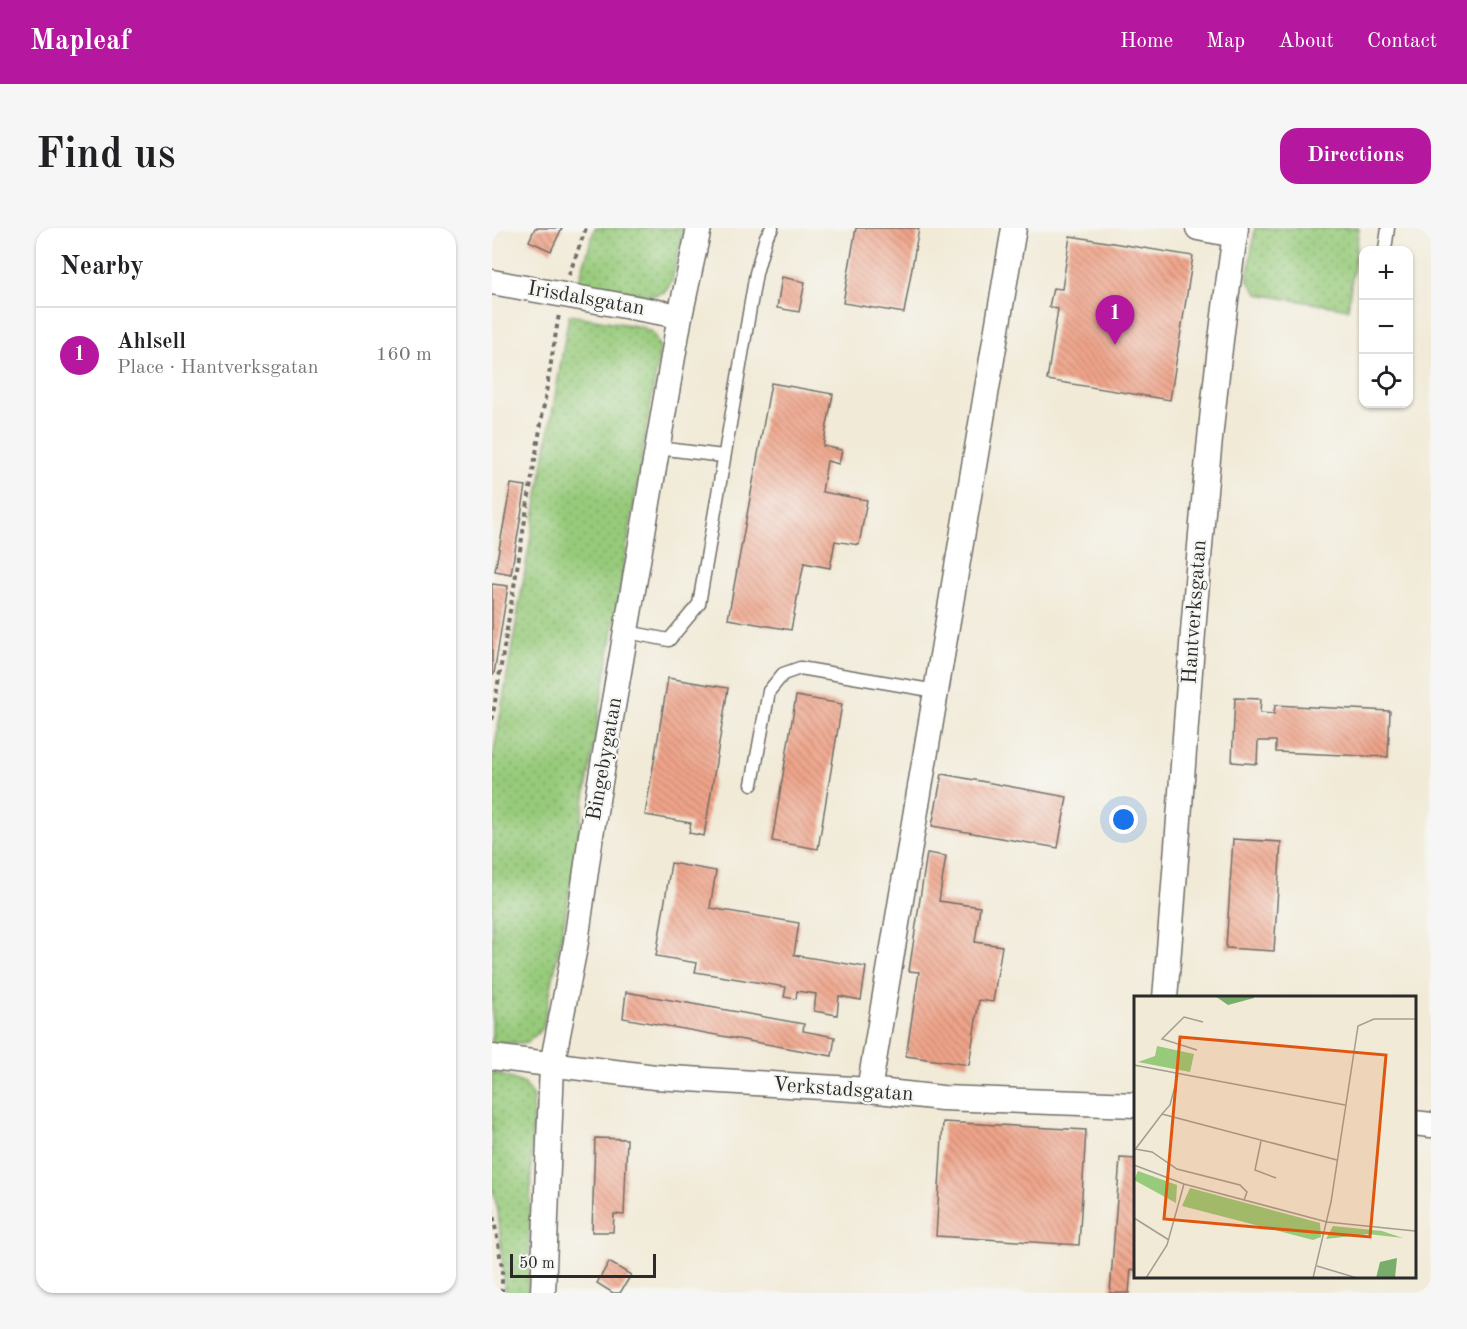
<!DOCTYPE html>
<html lang="en">
<head>
<meta charset="utf-8">
<style>
	:root { --surface:#fff; --page:#f6f6f6; --text:#202124; --muted:#757577; --line:#e0e0e0; --accent:#b5179e }
	body { margin:0; font-family:"Old Standard TT",serif; background:var(--page); color:var(--text) }
	.controls { position:absolute; right:18px; top:18px; display:grid; overflow:hidden; border-radius:12px; box-shadow:0 2px 4px #0004 }
	.controls button { width:54px; height:54px; display:grid; place-items:center; padding:0; border:0; border-bottom:2px solid var(--line); background:var(--surface); color:var(--text); font:30px sans-serif }
	.scale { position:absolute; left:18px; bottom:15px; width:146px; box-sizing:border-box; padding-left:6px; border:3px solid #2b2b2b; border-top:0; font-size:16px; line-height:21px; white-space:nowrap; color:#2b2b2b; -webkit-text-stroke:4px #f6f6f2; paint-order:stroke }
	.you { position:absolute; left:632px; top:592px; width:21px; height:21px; margin:-15px; border:4px solid #fff; border-radius:50%; background:#1a73e8; box-shadow:0 0 0 9px #1a73e833 }
	.badge { display:grid; place-items:center; width:39px; height:39px; border-radius:50%; background:var(--accent); color:#fff; font-size:20px; font-weight:700 }
	.pin { position:absolute; translate:-50% -50px; filter:drop-shadow(0 2px 3px #0008) }
	.pin::after { content:''; position:absolute; top:32px; width:21px; height:18px; background:inherit; clip-path:polygon(0 0,100% 0,50% 100%) }
	.list { margin:0; padding:0; list-style:none }
	h2 { display:flex; justify-content:space-between; align-items:center; height:78px; margin:0; padding:0 24px; font-size:26px }
	h2 small { font-size:20px; font-weight:400; color:var(--muted) }
	.list li { display:grid; grid-template-columns:39px 1fr auto; gap:18px; align-items:center; box-sizing:border-box; height:96px; padding:0 24px; border-top:2px solid var(--line) }
	.list b { display:block; font-size:22px; white-space:nowrap }
	.list p { margin:0; font-size:20px; white-space:nowrap; color:var(--muted) }
	.list em { font-size:20px; font-style:normal; color:var(--muted) }
	.icon { flex:none; width:33px; height:33px; fill:none; stroke:currentColor; stroke-width:2; stroke-linecap:round; stroke-linejoin:round }
	.map { position:relative; flex:none; width:939px; height:1065px; overflow:hidden; border-radius:18px }
	header { display:flex; align-items:center; gap:36px; box-sizing:border-box; height:84px; padding:0 30px; background:var(--accent); color:#fff }
	header strong { font-size:28px }
	nav { display:flex; gap:33px; margin-inline-start:auto; font-size:21px }
	.intro { display:flex; align-items:center; justify-content:space-between; box-sizing:border-box; height:144px; padding:0 36px }
	h1 { margin:0; font-size:42px }
	.button { padding:15px 27px; border-radius:18px; background:var(--accent); color:#fff; font-size:21px; font-weight:700 }
	main { display:flex; gap:36px; padding:0 36px }
	aside { flex:1; background:var(--surface); border-radius:18px; box-shadow:0 2px 4px #0004 }
	.map>svg:first-child { display:block }
</style>
</head>
<body>
<header>
<strong>Mapleaf</strong>
<nav><a>Home</a><a>Map</a><a>About</a><a>Contact</a></nav>
</header>
<div class="intro"><h1>Find us</h1><a class="button">Directions</a></div>
<main>
<aside>
<h2>Nearby<small></small></h2>
<ul class="list">
<li><span class="badge">1</span><div><b>Ahlsell</b><p>Place · Hantverksgatan</p></div><em>160 m</em></li>
</ul>
</aside>
<div class="map">
<svg width="939" height="1065" viewBox="0 0 939 1065">
	<defs>
		<pattern id="grass-dots" width="8" height="8" patternUnits="userSpaceOnUse" patternTransform="scale(1.5)"><rect width="8" height="8" fill="#97ca7a"/><path d="M2 2h.1M6 6h.1" fill="none" stroke="#7ba464" stroke-width="1.8" stroke-linecap="round"/></pattern>
		<pattern id="building-back-hatch" width="6" height="6" patternUnits="userSpaceOnUse" patternTransform="scale(1.5)"><rect width="6" height="6" fill="#efa48a"/><path d="M-1 5l2 2M0 0l6 6M5-1l2 2" fill="none" stroke="#c28671"/></pattern>
	</defs>
	<rect width="100%" height="100%" fill="#f6f6f2"/>
	<filter id="ink" filterUnits="userSpaceOnUse"><feTurbulence type="fractalNoise" baseFrequency=".0167" numOctaves="2"/><feDisplacementMap in="SourceGraphic" scale="12" xChannelSelector="R" yChannelSelector="G"/><feConvolveMatrix kernelMatrix="1 2 1 2 8 2 1 2 1" color-interpolation-filters="sRGB"/></filter>
	<filter id="wash" filterUnits="userSpaceOnUse"><feTurbulence type="fractalNoise" baseFrequency=".008" numOctaves="4" result="noise"/><feDisplacementMap in="SourceGraphic" scale="24" xChannelSelector="R" yChannelSelector="G"/><feGaussianBlur stdDeviation="1.35" result="paint"/><feColorMatrix in="noise" values="0 0 0 0 0 0 0 0 0 0 0 0 0 0 0 0 0 1.4 0 .05"/><feComposite in="paint" operator="in"/></filter>
	<g filter="url(#wash)">
		<rect width="100%" height="100%" fill="#f1ead7"/>
		<g fill="url(#grass-dots)" stroke="#617a52" stroke-width="1.5">
			<polygon points="103,0 192,0 180,53 172,64 159,68 86,55"/>
			<polygon points="763,0 867,0 856,81 766,66 755,51"/>
			<polygon points="77,87 150,99 161,105 168,120 72,695 51,800 35,815 0,815 0,535"/>
			<polygon points="0,845 10,847 33,856 41,870 36,1065 13,1065 6,983 0,959"/>
		</g>
		<g id="blocks">
			<g fill="url(#building-back-hatch)">
				<polygon points="43,0 70,0 59,23 37,13"/>
				<polygon points="364,0 427,0 412,85 351,75"/>
				<polygon points="578,8 701,28 678,172 555,152 566,81 557,79 561,60 570,61"/>
				<polygon points="290,49 313,54 307,84 285,80"/>
				<polygon points="279,155 341,166 331,218 350,222 347,236 335,233 330,264 375,272 367,317 343,313 338,340 312,335 299,402 236,391"/>
				<polygon points="19,256 34,258 19,346 3,343"/>
				<polygon points="0,356 16,358 2,446 0,446"/>
				<polygon points="176,450 236,460 212,608 197,605 199,595 153,587"/>
				<polygon points="304,468 350,476 326,621 280,613"/>
				<polygon points="743,470 769,471 768,485 782,486 783,477 898,483 896,529 784,524 784,513 766,513 765,536 740,534"/>
				<polygon points="450,546 575,569 566,620 440,598"/>
				<polygon points="741,611 789,614 782,723 734,720"/>
				<polygon points="435,625 454,628 447,673 488,679 483,714 510,718 501,774 487,772 477,837 414,828 427,744 417,743"/>
				<polygon points="179,635 224,643 218,680 307,695 302,727 374,739 369,772 347,768 345,787 322,783 324,766 305,763 304,771 292,769 294,759 203,744 205,735 164,728"/>
				<polygon points="134,764 312,796 311,803 343,809 340,828 131,790"/>
				<polygon points="451,894 594,902 587,1017 444,1008"/>
				<polygon points="103,910 135,911 132,987 122,986 121,1004 100,1004"/>
				<polygon points="628,930 644,931 644,1042 639,1041 637,1065 618,1065"/>
				<polygon points="117,1034 139,1047 128,1065 121,1065 105,1055"/>
			</g>
		</g>
	</g>
	<g filter="url(#ink)">
		<use href="#blocks" fill-opacity="0" stroke="#706e67" stroke-width="1.5"/>
		<g fill="none" stroke-linecap="round" stroke-linejoin="round">
			<g stroke="#706e67" stroke-width="15">
				<g id="service">
					<polyline points="893,22 896,0"/>
					<polyline points="166,220 231,228"/>
					<polyline points="135,404 177,412 207,376 264,45 274,9 280,0"/>
					<polyline points="260,556 277,463 291,446 308,440 444,463"/>
				</g>
			</g>
			<g stroke="#706e67" stroke-width="27">
				<g id="minor">
					<polyline points="706,0 743,7"/>
					<polyline points="0,54 188,88"/>
					<path d="M673,770C695,513 706,255 744,0"/>
					<polyline points="0,829 163,849 377,862 450,870 644,877"/>
					<polyline points="377,862 522,0"/>
					<polyline points="922,895 939,897"/>
					<polyline points="51,1065 60,837 84,714 99,607 188,88 207,0"/>
				</g>
			</g>
			<g stroke="#706e67" stroke-width="4" stroke-dasharray="4.5 4.5" stroke-linecap="butt">
				<polyline points="77,47 94,0"/>
				<polyline points="0,492 67,86"/>
				<polyline points="0,980 10,1039 10,1065"/>
			</g>
			<use href="#service" stroke="#fff" stroke-width="12"/>
			<use href="#minor" stroke="#fff" stroke-width="24"/>
		</g>
	</g>
	<g text-anchor="middle" dominant-baseline="central" stroke-width="4.5" stroke-linejoin="round" paint-order="stroke">
		<g font-size="21" fill="#2b2b2b" stroke="#f6f6f2">
			<text transform="translate(94 71) rotate(10)">Irisdalsgatan</text>
			<text transform="translate(703 384) rotate(-86)">Hantverksgatan</text>
			<text transform="translate(113 531) rotate(-80)">Bingebygatan</text>
			<text transform="translate(351 862) rotate(4)">Verkstadsgatan</text>
		</g>
	</g>
	<g transform="translate(642 768)">
		<rect width="282" height="282" fill="#f1ead7"/>
		<path d="M23,50L60,58L56,76L4,66L21,60ZM4,175L43,189L42,207L0,184ZM56,192L186,227L187,241L179,244L48,210ZM199,230L248,235L269,242L234,238L192,243Z" fill="#97ca7a"/>
		<path d="M81,0H120V2L94,9ZM263,262L261,282H242L246,266Z" fill="#79ae6a"/>
		<path fill="none" stroke="#a29e92" stroke-width="1.5" d="M63,54L28,43L50,21L69,26M0,69L211,109M44,79L36,109L28,118L203,164M127,145L121,174L142,182M1,153L18,156L43,173L106,189L113,196L110,204M0,155L28,118M0,169L50,188L193,226L281,235M282,215V243M0,222L35,244M183,270L223,282M12,282L33,249L50,188M179,282L197,206L224,30L240,23H282"/>
		<path fill="#df570e" fill-opacity="0.15" stroke="#df570e" stroke-width="3" d="M46,41L252,59L236,241L30,223Z"/>
		<rect width="282" height="282" fill="none" stroke="#2b2b2b" stroke-width="3"/>
	</g>
</svg>
<div class="controls">
<button>+</button>
<button>−</button>
<button><svg class="icon" aria-label="locate" viewBox="0 0 24 24"><circle cx="12" cy="12" r="6"/><path d="M12 2v4M12 18v4M2 12h4M18 12h4"/></svg></button>
</div>
<div class="scale">50 m</div>
<div class="you"></div>
<div class="pin badge" style="left:623px;top:117px">1</div>
</div>
</main>
</body>
</html>
